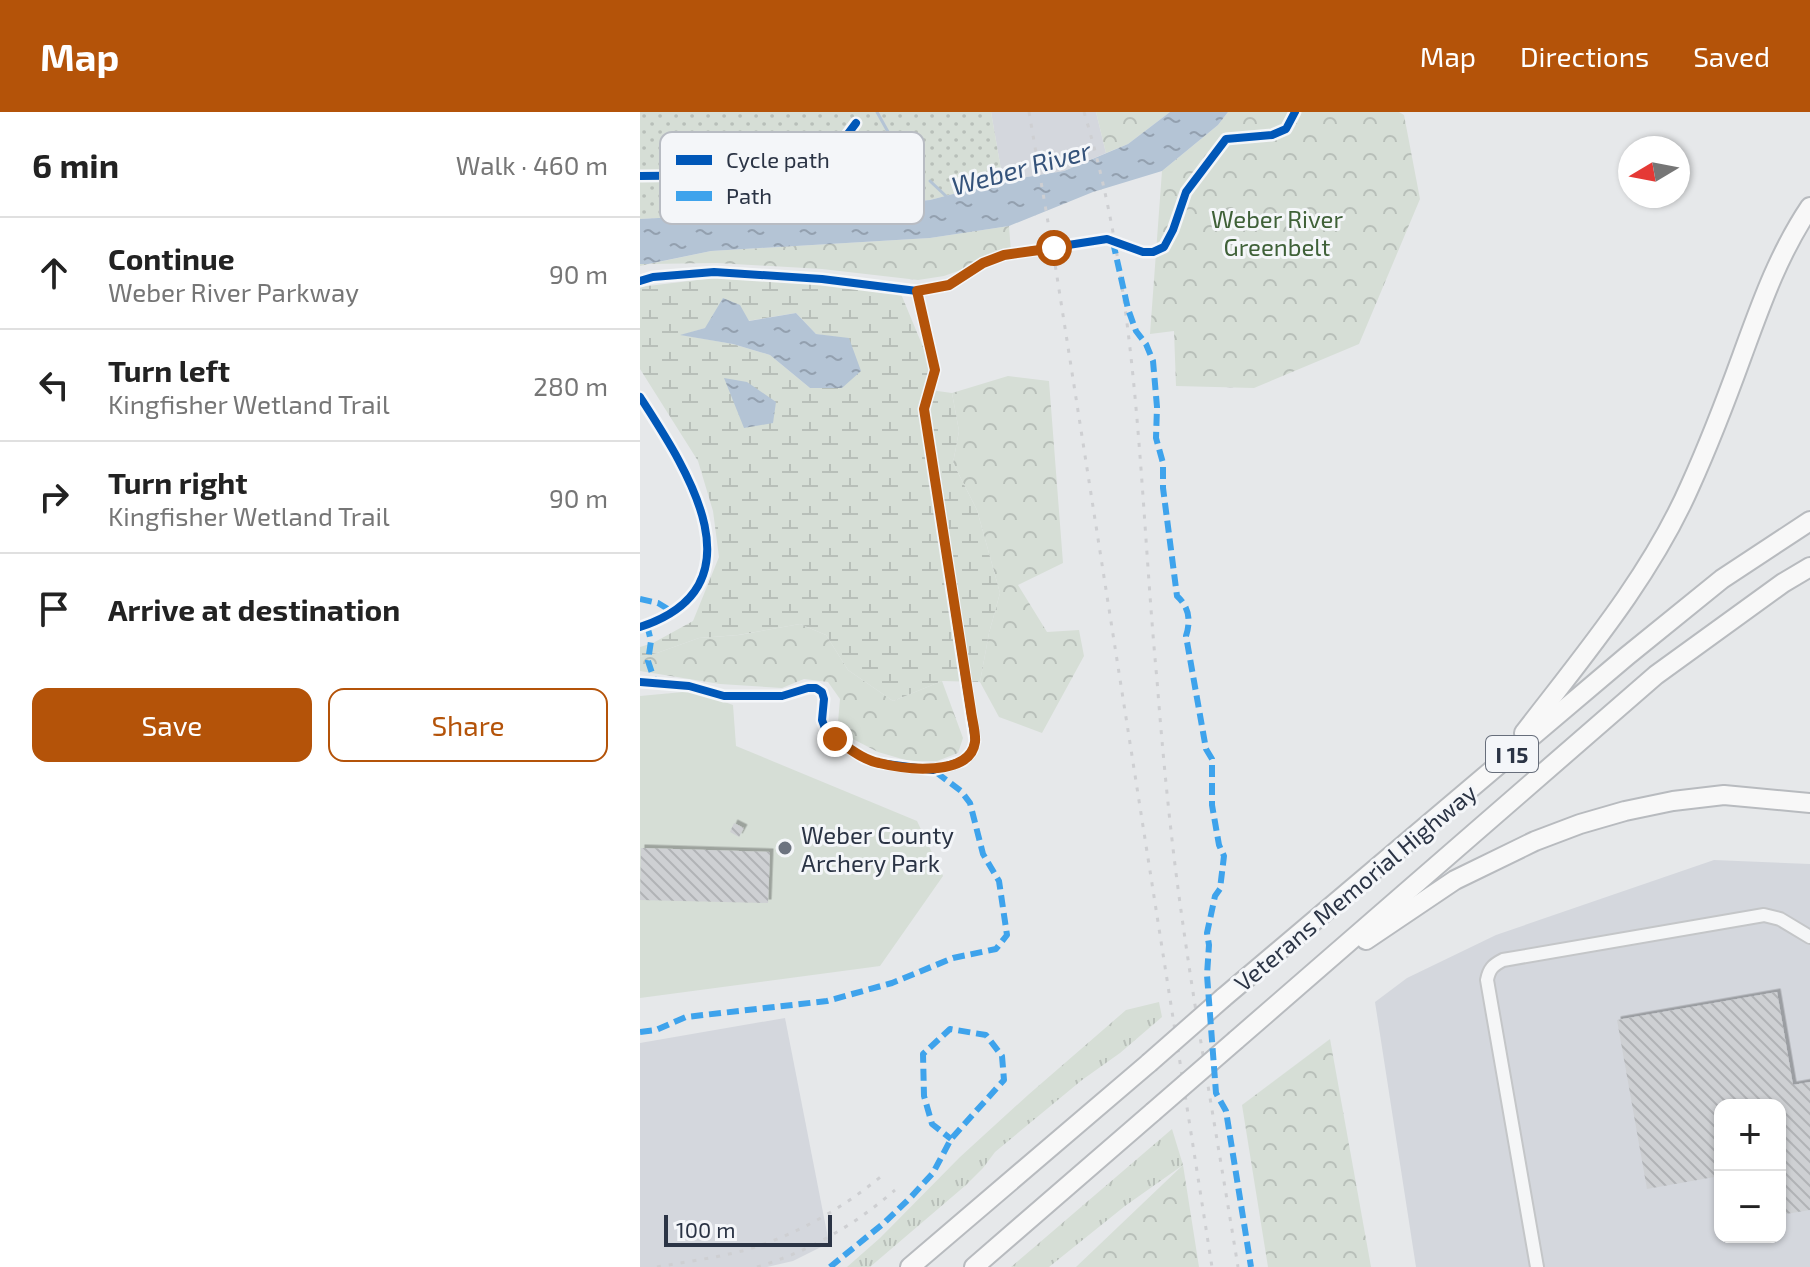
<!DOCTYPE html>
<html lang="en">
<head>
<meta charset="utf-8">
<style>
	:root { --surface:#fff; --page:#f6f6f6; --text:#222; --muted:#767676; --line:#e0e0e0; --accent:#b45309 }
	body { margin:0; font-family:"Exo 2",sans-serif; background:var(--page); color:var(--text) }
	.controls { position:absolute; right:24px; bottom:24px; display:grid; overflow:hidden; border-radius:16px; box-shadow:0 2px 6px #0004 }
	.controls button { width:72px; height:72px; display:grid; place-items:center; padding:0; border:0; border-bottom:2px solid var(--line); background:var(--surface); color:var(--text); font:40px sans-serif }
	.compass { position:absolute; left:978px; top:24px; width:72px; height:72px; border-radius:50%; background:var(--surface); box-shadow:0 2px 6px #0004; rotate:260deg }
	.scale { position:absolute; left:24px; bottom:20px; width:168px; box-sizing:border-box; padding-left:8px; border:4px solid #2b3445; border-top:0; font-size:22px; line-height:28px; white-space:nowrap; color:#2b3445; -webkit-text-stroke:6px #f4f6f9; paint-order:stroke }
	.stop { position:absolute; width:24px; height:24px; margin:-18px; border:6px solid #b45309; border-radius:50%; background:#fff }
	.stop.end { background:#b45309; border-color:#fff; box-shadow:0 2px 8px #0008 }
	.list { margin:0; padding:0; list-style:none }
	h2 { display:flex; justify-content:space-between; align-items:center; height:104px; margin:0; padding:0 32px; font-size:34px }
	h2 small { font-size:26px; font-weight:400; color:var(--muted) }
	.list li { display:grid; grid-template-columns:52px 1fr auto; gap:24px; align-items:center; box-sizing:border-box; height:112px; padding:0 32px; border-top:2px solid var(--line) }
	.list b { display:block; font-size:30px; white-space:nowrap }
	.list p { margin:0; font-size:26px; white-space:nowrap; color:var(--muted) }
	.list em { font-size:26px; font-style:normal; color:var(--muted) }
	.actions { display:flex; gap:16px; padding:24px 32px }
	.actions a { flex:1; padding:18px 0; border:2px solid var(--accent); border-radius:16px; text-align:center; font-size:28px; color:var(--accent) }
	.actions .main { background:var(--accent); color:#fff }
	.icon { flex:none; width:44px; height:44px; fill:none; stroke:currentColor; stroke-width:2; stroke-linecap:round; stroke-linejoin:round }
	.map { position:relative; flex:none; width:1170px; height:1155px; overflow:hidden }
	header { display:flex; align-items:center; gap:48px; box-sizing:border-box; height:112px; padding:0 40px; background:var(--accent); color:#fff }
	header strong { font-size:38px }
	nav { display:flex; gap:44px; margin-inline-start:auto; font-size:28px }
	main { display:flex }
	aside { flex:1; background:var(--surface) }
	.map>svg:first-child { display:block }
</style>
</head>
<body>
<header>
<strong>Map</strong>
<nav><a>Map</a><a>Directions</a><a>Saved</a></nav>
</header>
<main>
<aside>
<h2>6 min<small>Walk · 460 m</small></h2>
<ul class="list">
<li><svg class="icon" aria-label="ahead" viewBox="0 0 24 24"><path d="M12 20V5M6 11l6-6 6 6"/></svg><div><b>Continue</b><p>Weber River Parkway</p></div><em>90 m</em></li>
<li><svg class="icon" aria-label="left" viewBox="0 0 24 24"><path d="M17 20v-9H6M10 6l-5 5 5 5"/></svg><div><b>Turn left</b><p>Kingfisher Wetland Trail</p></div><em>280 m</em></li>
<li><svg class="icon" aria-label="right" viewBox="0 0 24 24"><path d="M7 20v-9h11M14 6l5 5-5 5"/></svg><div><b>Turn right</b><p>Kingfisher Wetland Trail</p></div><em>90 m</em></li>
<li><svg class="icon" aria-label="arrive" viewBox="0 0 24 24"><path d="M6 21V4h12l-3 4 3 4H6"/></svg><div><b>Arrive at destination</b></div></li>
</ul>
<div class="actions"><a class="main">Save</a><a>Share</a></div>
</aside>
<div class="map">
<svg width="1170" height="1155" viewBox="0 0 1170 1155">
	<defs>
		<pattern id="grass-tufts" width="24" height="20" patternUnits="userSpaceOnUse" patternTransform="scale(2)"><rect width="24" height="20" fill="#d6ded6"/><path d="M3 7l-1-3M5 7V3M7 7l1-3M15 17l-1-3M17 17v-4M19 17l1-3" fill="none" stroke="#b8bfb9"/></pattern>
		<pattern id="forest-crowns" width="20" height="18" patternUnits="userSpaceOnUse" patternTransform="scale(2)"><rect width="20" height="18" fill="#d6ded6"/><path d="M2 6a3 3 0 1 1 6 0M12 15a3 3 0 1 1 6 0" fill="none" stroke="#b8bfb9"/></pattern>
		<pattern id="wetland-marsh" width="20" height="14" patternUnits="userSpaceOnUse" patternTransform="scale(2)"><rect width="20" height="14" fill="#d6ded6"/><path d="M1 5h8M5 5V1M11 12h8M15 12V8" fill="none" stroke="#b8bfb9"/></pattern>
		<pattern id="park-dots" width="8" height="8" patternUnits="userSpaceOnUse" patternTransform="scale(2)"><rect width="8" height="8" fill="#d6ded6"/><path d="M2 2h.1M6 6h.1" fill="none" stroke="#b8bfb9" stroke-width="1.8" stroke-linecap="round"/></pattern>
		<pattern id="water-ripples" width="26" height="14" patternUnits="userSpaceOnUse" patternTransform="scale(2)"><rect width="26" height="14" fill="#b4c4d5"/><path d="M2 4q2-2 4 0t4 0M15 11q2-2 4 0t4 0" fill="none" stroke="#93a0af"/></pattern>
		<pattern id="building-back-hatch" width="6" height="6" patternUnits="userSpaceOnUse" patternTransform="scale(2)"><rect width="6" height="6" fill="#ced0d3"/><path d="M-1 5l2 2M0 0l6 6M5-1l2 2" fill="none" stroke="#b1b3b6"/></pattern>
		<filter id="shadow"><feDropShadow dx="3.5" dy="-3.5" stdDeviation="0" flood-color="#0004"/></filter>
	</defs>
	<rect width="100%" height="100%" fill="#e6e8ea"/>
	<g fill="#d4d7dd" fill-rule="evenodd">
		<polygon points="351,0 456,0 466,41 424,59 363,69"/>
		<path d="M1074,748L1170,752V1155H776L735,890L767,866L856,823ZM1080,993H1140V1125H1080Z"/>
		<polygon points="145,906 189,1131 153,1149 127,1155 0,1155 0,931"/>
	</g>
	<g fill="url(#grass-tufts)">
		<polygon points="519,890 522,905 480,941 442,968 355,1040 343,1056 326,1073 230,1155 207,1155 240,1126 320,1045 388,983 486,898"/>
		<polygon points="532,1017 543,1053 485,1094 409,1155 371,1155"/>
	</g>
	<g fill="url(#forest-crowns)">
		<polygon points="456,0 530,0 488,32 466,41"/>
		<polygon points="588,0 759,0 764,3 780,87 719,232 614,276 536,274 534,219 510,222 522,59 578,13"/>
		<polygon points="369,114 371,140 304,164 278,168 182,157 77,151 9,152 0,154 0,152 9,152 71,139 290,126"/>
		<polygon points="368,264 409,269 423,451 378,473 407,520 439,518 444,544 402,621 359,605 340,570 349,521 360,481 337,398 313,351 319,319 312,281"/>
		<polygon points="160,512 186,523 208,558 253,589 302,569 323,626 318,641 297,649 269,649 238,640 211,626 198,610 200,587 188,570 164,567 142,576 80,572 0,559 0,545 17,541 59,526 99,523"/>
		<polygon points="690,927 731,1155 628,1155 602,993"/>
		<polygon points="543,1053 559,1155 436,1155"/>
	</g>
	<path fill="url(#wetland-marsh)" fill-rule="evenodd" d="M90,164L177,171L261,182L293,259L290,278L312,281L319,319L313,351L337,398L360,481L349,521L340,570L302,569L253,589L208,558L186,523L160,512L98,523L59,526L17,541L0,545V535L13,531L53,509L79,445L73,399L58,349L0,257V175ZM156,201L176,222L208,227L170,276L130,243L93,232L42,223L65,216Z"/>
	<polygon fill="url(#park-dots)" points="0,0 351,0 363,69 290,88 200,96 0,107"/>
	<polygon fill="#d6ded6" points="54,579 93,593 96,634 277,709 303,764 240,854 0,886 0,584"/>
	<g fill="url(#water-ripples)">
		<polygon points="530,0 588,0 578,13 522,59 453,80 369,114 290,126 71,139 8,152 0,152 0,107 200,96 290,88 363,69 424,59 488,32"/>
		<polygon points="83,186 100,193 109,209 156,201 176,222 209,226 221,259 202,276 170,276 130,243 93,232 40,223 65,216"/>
		<polygon points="84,266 107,270 136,290 133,311 104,316"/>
	</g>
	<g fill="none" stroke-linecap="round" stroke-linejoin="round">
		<g stroke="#b4c4d5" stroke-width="3">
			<polyline points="237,0 257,36 279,60"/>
			<polyline points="290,69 307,85"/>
		</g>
	</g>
	<g fill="url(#building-back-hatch)" filter="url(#shadow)">
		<polygon points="94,711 104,716 99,725 90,720"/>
		<polygon points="1,736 130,740 128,791 0,788"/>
		<polygon points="1137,880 1153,973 1170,970 1170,1098 1140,1103 1140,993 1080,993 1080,1064 1007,1077 977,908"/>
	</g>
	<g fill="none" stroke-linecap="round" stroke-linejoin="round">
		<g stroke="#c4c6c8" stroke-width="16">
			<path id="minor" d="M897,1155L847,868C849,857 853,853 863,848L1124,803L1140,807L1170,825"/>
		</g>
		<g stroke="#b8bbbf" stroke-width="22">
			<g id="highway">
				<path d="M884,621C944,543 1010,465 1050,374C1069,332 1086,288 1102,244C1121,192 1139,141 1170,95"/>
				<polyline points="726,828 815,768 895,729 940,712 985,699 1033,689 1084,683 1170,691"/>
				<polyline points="583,886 987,544 1082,467 1170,409"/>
				<polyline points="596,928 1016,563 1143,471 1170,455"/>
				<polyline points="270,1155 509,951"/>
				<polyline points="334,1155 513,1000"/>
			</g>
		</g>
		<use href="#minor" stroke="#f5f6f7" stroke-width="12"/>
		<use href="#highway" stroke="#f8f8f8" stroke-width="18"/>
		<g stroke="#cecfd2" stroke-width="3" stroke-dasharray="4 8" stroke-linecap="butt">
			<polyline points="389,0 413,139 572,1155"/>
			<path d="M444,0C500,184 499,379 517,568C522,633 528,697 536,761C553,893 577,1024 598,1155"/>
			<path d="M17,1155C45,1150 74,1146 102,1139C155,1124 202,1097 244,1062"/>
			<path d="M117,1155C168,1140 215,1113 255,1078"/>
		</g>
		<g stroke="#b8bbbf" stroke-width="22" stroke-linecap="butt">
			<g id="highway-bridge">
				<polyline points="509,951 583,886"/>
				<polyline points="513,1000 596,928"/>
			</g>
		</g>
		<use href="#highway-bridge" stroke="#f8f8f8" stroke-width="18"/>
		<g stroke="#3ea3ec" stroke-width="6" stroke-dasharray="12 6" stroke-linecap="butt">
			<path d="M473,130L488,197L496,219L506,232L513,249L517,295L516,326L523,351V376L537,484C549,495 551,508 546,524L566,637L572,647V693L579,733L584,744L580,777L575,784L567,821L569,833L567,863L576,981L586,999L611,1155"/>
			<polyline points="0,487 18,491 33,500"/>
			<polyline points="7,513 11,529 8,549 15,570"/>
			<polyline points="0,920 16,918 46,905 187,889 252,871 313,846 356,837 367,823 359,769 343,742 330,691 321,679 293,658"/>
			<polyline points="190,1155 244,1111 271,1085 293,1061 311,1027 364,968 362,944 346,923 310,917 283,942 284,984 292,1012 311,1027"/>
		</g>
		<g stroke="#f4f6f9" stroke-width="13">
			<g id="cycleway">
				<polyline points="0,64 96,63 189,47 216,11"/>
				<polyline points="0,169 13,165 74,160 182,167 277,179 309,173 343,151 364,143 467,127 503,140 513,140 524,135 533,118 546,80 586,27 632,23 646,17 655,0"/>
				<path d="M0,285C46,356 125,474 0,515"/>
				<polyline points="0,570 49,574 84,584 142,584 168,576 176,576 182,580 184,587 182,608 185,616 195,627 224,646 239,651 293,658 323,649 332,639 335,629 284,297 295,258 277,179"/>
			</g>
		</g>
		<use href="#cycleway" stroke="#0057b8" stroke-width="8"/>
	</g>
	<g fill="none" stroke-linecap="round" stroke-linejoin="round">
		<path stroke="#b45309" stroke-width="10" d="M195,627C209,636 223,648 239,651C263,657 330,666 335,630C336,621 332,608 331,599L284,297L295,258L277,179L309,173L343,151L364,143L414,136"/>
	</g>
	<circle fill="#6c737f" stroke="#f4f6f9" stroke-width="3" cx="145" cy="736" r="8"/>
	<g text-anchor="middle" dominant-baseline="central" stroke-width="6" stroke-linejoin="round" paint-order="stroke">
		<rect fill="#f4f6f9" stroke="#676e7b" stroke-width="2" x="846" y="624" width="52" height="36" rx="6"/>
		<g font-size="22" font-weight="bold" fill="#2b3445">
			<text x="872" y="642">I 15</text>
		</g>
		<g font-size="24" fill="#3f6138" stroke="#f4f6f9">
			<text x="637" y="106">Weber River<tspan x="637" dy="28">Greenbelt</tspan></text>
		</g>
		<g font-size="24" fill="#2b3445" stroke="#f4f6f9" text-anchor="start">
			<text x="161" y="722">Weber County<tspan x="161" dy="28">Archery Park</tspan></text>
		</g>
		<g font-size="24" fill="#2b3445" stroke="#f4f6f9">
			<text transform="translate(715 775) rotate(-40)">Veterans Memorial Highway</text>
		</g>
		<g font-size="26" font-style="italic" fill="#34527a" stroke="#f4f6f9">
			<text transform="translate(381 55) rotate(-15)">Weber River</text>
		</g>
	</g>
	<rect x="20" y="20" width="264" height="92" rx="12" fill="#f4f6f9" stroke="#b8bcc3" stroke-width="2"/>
	<rect x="36" y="43" width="36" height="10" fill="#0057b8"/>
	<rect x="36" y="79" width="36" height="10" fill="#3ea3ec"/>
	<g font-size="22" fill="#2b3445">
		<text x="86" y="56">Cycle path</text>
		<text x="86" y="92">Path</text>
	</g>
</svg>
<div class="controls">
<button>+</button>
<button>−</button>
</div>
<svg class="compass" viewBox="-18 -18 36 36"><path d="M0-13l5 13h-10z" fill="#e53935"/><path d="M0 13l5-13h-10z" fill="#767676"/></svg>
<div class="scale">100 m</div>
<div class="stop" style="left:414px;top:136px"></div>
<div class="stop end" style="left:195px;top:627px"></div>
</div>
</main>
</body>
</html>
